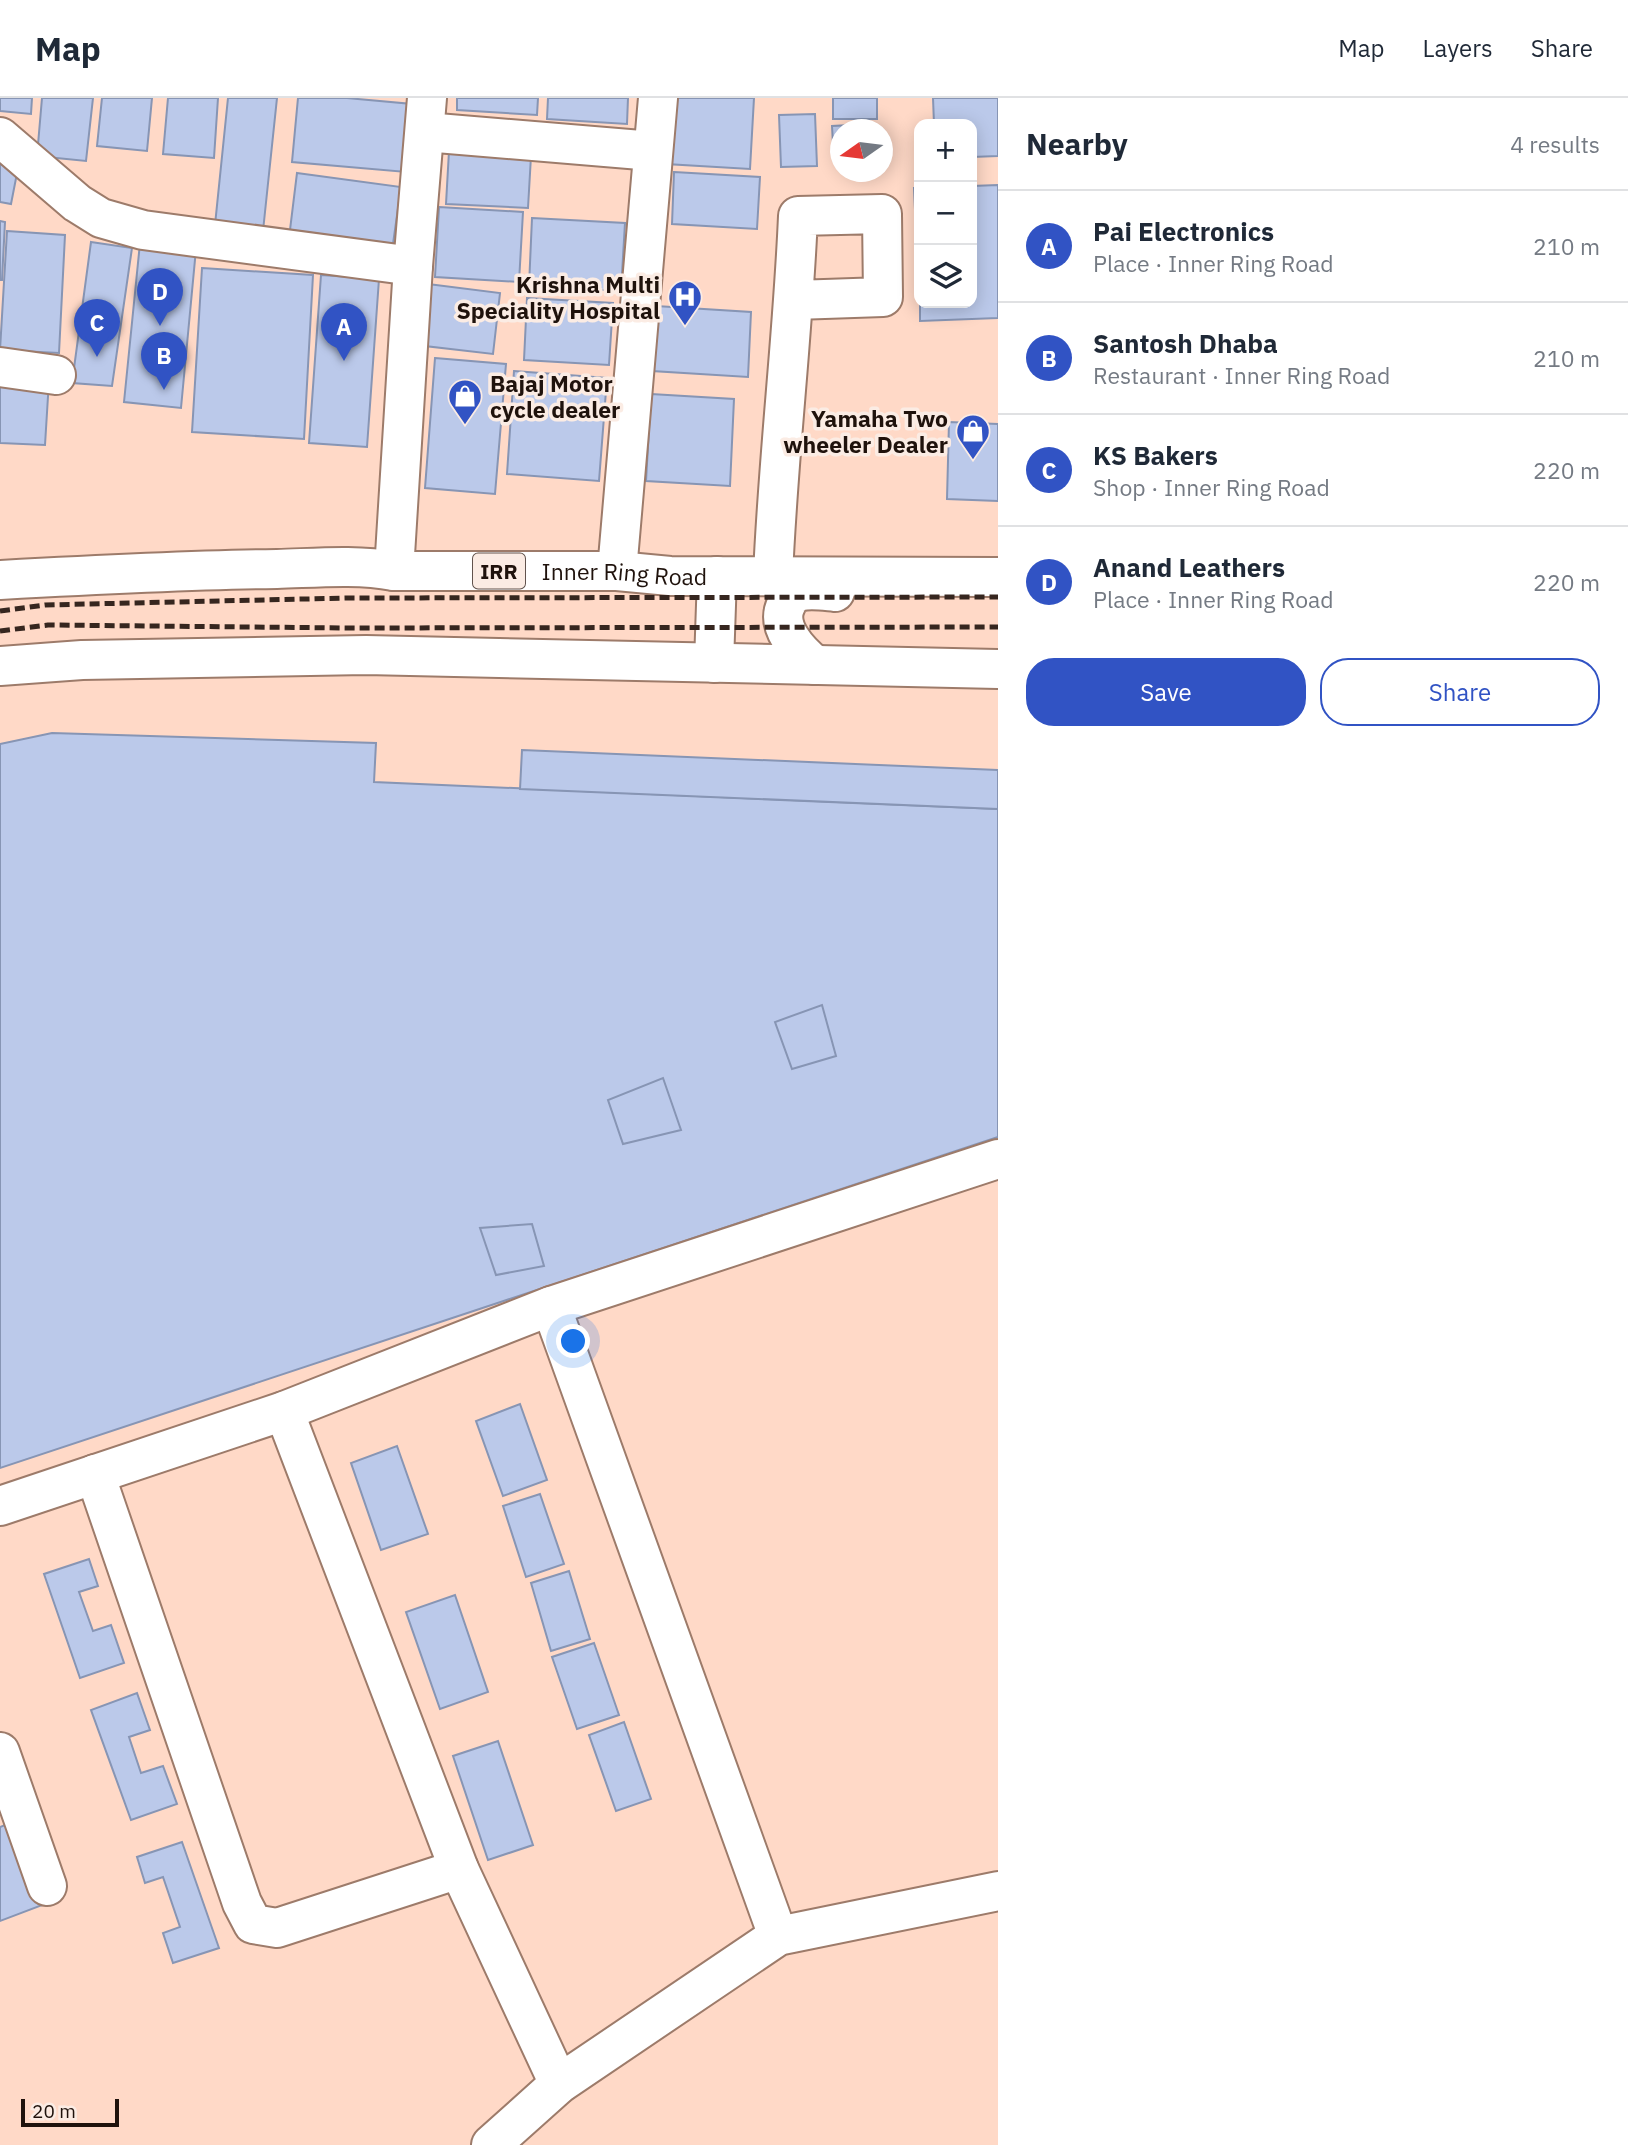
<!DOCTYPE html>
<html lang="en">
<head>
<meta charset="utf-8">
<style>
	:root { --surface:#fff; --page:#f6f6f7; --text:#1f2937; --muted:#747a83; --line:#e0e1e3; --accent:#3153c4 }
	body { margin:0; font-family:"IBM Plex Sans",sans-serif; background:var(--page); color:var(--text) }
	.controls { position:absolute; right:21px; top:21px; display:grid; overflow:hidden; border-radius:14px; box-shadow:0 4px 18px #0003 }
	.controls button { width:63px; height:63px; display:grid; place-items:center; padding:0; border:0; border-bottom:2px solid var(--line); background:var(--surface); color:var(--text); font:35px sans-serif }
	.compass { position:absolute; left:830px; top:21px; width:63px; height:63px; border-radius:50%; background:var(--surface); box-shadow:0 4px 18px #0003; rotate:256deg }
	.scale { position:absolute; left:21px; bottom:18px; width:98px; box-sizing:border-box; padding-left:7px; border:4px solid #1f120c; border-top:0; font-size:19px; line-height:24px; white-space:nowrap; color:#1f120c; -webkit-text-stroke:5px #fbece4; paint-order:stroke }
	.you { position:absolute; left:574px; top:1244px; width:24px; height:24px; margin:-18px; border:5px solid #fff; border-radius:50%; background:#1a73e8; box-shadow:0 0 0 10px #1a73e833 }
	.badge { display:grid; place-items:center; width:46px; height:46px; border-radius:50%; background:var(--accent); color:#fff; font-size:23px; font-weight:700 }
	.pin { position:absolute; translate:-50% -58px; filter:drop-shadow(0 2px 4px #0008) }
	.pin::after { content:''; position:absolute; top:37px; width:24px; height:21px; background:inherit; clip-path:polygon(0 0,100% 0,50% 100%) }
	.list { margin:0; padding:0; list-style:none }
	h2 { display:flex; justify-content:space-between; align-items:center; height:91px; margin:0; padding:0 28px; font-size:30px }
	h2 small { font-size:23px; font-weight:400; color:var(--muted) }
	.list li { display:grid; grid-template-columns:46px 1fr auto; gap:21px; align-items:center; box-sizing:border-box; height:112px; padding:0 28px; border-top:2px solid var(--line) }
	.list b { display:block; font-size:26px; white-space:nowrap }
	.list p { margin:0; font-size:23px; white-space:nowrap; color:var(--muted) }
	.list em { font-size:23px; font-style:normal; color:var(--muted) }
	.actions { display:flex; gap:14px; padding:21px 28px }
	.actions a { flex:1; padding:16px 0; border:2px solid var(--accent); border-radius:28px; text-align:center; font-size:24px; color:var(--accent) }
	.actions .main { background:var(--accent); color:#fff }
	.icon { flex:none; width:38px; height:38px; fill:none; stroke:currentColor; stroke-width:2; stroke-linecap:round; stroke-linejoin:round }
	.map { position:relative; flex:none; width:998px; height:2047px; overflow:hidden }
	header { display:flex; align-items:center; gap:42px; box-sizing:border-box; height:98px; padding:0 35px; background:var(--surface); border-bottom:2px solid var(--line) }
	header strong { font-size:33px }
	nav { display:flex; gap:38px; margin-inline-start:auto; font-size:24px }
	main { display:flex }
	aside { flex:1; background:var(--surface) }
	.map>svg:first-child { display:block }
</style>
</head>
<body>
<header>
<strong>Map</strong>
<nav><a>Map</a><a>Layers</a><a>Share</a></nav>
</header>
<main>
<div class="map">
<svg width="998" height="2047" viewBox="0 0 998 2047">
	<rect width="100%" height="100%" fill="#ffd9c7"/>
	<g fill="#bbc9ea" stroke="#8795b4" stroke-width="2">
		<polygon points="0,0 32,0 31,16 0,13"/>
		<polygon points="42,0 93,0 86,63 37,58"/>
		<polygon points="102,0 152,0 147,53 97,48"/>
		<polygon points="168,0 218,0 214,60 163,56"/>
		<polygon points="228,0 277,0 263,133 215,127"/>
		<polygon points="298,0 347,0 412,6 406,74 292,64"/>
		<polygon points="457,0 538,0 537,17 457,12"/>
		<polygon points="548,0 628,0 627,26 547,21"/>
		<polygon points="670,0 754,0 750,71 666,66"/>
		<rect x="833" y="0" width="44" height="21"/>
		<polygon points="933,0 998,0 998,58 972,59 972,26 934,26"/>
		<polygon points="815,16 817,68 781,69 779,17"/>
		<polygon points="872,26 873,32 841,32 841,65 834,65 832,28"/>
		<polygon points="449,53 531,58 528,110 446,106"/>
		<polygon points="0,61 19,65 11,106 0,104"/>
		<polygon points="674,74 760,79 757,131 672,126"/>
		<polygon points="297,75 401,89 393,146 290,132"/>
		<polygon points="998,87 998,220 920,223 920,205 972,205 972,88"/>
		<polygon points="914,90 919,90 919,198"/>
		<polygon points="439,109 523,114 519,184 435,179"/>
		<polygon points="532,120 625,125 621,193 529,188"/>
		<polygon points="0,123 5,124 2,182 0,182"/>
		<polygon points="7,133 65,137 59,255 0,252"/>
		<polygon points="91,144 132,150 112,288 72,285"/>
		<polygon points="140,145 196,151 181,310 124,304"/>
		<polygon points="202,170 313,177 304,341 192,334"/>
		<polygon points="321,177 379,181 367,349 309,345"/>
		<polygon points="428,186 500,195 493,256 425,248"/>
		<polygon points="527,200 613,205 609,267 524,262"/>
		<polygon points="656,208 751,214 748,279 652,273"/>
		<polygon points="435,260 506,266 495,396 425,390"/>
		<polygon points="514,273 607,280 599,383 507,376"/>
		<polygon points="0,279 49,282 45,347 0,345"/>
		<polygon points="651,296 734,301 730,388 646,383"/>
		<polygon points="949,324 998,326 998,403 947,401"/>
		<polygon points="52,635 376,645 374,684 998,711 998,1039 0,1370 0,646"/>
		<polygon points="522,652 998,672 998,711 520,691"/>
		<polygon points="822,907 836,958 792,971 775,924"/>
		<polygon points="663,980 681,1032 623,1046 608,1002"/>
		<polygon points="532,1126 544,1168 496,1177 480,1130"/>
		<polygon points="520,1306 547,1382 503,1398 476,1323"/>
		<polygon points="397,1348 428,1436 381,1452 351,1365"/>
		<polygon points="540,1396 564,1466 526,1479 503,1408"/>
		<polygon points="89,1461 98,1488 79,1494 93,1533 111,1527 124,1565 80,1580 44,1476"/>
		<polygon points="569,1473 590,1541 551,1553 531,1485"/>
		<polygon points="455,1497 488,1594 440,1611 406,1514"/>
		<polygon points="594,1545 619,1617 577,1631 552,1559"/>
		<polygon points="137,1595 150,1632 129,1639 141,1675 163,1668 177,1706 131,1722 91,1612"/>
		<polygon points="624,1624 651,1701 616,1713 589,1637"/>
		<polygon points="498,1643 533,1747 488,1762 453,1658"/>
		<polygon points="15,1723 45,1806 0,1823 0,1729"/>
		<polygon points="182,1744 219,1850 173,1865 163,1835 180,1829 163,1779 145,1785 137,1759"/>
	</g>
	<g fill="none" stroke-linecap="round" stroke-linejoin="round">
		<g stroke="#9d7b6a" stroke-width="42">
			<g id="minor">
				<polyline points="425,34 653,53"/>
				<polyline points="0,39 77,105 101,120 143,132 413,168"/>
				<polyline points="0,269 56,277"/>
				<polyline points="394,473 413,168 427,0"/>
				<polyline points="617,473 658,0"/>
				<path d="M773,478C778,358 793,238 798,118L882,116L883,199L795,202"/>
				<polyline points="551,1208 778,1838"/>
				<polyline points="284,1313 459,1771 559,1986"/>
				<polyline points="95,1376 242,1805 253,1826 277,1830 459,1771"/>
				<polyline points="0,1408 284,1313 551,1208 998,1061"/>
				<polyline points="0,1654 47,1788"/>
				<polyline points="491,2047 559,1986 778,1838 998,1793"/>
			</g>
		</g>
		<g stroke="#9d7b6a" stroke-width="42">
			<g id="highway">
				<path id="s1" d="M0,482C92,477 184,472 277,471C315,470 356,466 394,473H617L670,478L998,479"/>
				<polyline points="714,565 717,478"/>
				<path d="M815,567C799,554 775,529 786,507C788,502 791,497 796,495C807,490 824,493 835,494"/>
				<polyline points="0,568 82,562 366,557 998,571"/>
			</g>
		</g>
		<use href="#minor" stroke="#fff" stroke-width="38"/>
		<use href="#highway" stroke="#fff" stroke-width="38"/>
		<g stroke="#36261f" stroke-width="5" stroke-dasharray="10 5" stroke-linecap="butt">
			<polyline points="0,513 45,507 348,500 998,499"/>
			<polyline points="0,533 48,527 348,530 998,529"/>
		</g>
	</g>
	<defs>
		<g id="hospital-pin" transform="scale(1.75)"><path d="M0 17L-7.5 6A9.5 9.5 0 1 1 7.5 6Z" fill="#3153c4" stroke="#fbece4"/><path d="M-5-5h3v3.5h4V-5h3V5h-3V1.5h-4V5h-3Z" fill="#fff"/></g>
		<g id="shop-pin" transform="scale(1.75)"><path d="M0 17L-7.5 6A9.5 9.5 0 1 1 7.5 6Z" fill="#3153c4" stroke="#fbece4"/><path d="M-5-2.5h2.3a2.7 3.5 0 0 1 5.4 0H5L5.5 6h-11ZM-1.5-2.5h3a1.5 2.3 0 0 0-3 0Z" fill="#fff"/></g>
	</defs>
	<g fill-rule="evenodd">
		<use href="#hospital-pin" x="685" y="199"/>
		<use href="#shop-pin" x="465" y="298"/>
		<use href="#shop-pin" x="973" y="333"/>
	</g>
	<g text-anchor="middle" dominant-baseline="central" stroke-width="7" stroke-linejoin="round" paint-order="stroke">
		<rect fill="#fbece4" stroke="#61534d" stroke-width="2" x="473" y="455.5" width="52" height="35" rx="5"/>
		<g font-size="21" font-weight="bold" fill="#1f120c">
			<text x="499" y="473">IRR</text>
		</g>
		<g font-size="23" font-weight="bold" fill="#1f120c" stroke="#fbece4" text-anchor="end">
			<text x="660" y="186">Krishna Multi<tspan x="660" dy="26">Speciality Hospital</tspan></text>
			<text x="490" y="285" text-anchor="start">Bajaj Motor<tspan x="490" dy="26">cycle dealer</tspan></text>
			<text x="948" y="320">Yamaha Two<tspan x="948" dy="26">wheeler Dealer</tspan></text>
		</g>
		<g font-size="23" fill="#1f120c" stroke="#fbece4">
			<text stroke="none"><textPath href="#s1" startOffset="625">Inner Ring Road</textPath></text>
		</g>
	</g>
</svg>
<div class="controls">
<button>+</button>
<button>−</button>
<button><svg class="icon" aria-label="layers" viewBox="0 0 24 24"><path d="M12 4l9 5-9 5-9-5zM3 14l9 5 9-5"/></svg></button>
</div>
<svg class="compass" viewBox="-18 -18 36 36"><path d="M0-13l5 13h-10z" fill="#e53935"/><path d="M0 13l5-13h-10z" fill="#747a83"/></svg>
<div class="scale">20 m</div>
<div class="you"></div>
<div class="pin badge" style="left:344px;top:263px">A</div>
<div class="pin badge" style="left:164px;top:292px">B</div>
<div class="pin badge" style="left:97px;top:259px">C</div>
<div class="pin badge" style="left:160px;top:228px">D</div>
</div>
<aside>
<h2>Nearby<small>4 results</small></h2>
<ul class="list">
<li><span class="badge">A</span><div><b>Pai Electronics</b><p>Place · Inner Ring Road</p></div><em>210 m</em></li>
<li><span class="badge">B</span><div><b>Santosh Dhaba</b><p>Restaurant · Inner Ring Road</p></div><em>210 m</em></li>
<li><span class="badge">C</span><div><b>KS Bakers</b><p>Shop · Inner Ring Road</p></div><em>220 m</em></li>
<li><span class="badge">D</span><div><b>Anand Leathers</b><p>Place · Inner Ring Road</p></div><em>220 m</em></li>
</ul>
<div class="actions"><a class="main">Save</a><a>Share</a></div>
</aside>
</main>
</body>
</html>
